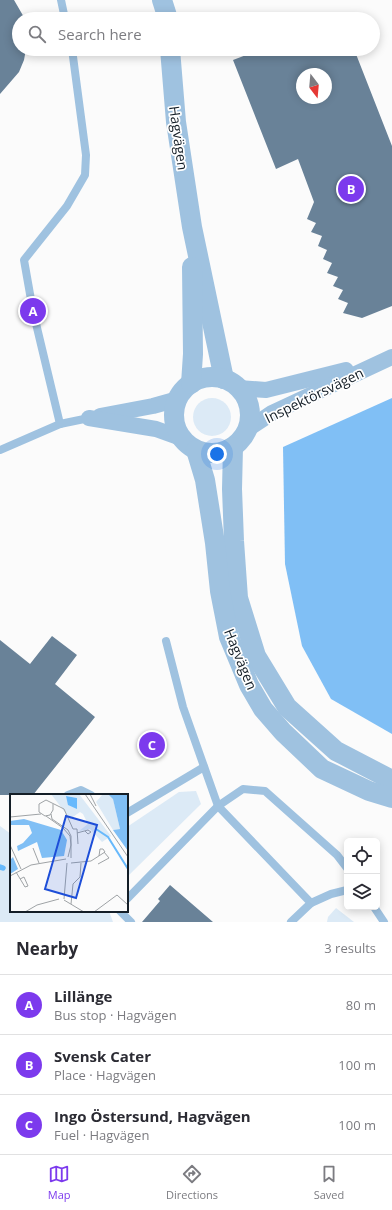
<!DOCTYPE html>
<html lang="en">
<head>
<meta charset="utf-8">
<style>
	:root { --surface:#fff; --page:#f2f2f3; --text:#2b2b33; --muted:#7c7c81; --line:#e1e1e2; --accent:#7c3aed }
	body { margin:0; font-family:"Open Sans",sans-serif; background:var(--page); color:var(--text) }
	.controls { position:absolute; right:12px; bottom:12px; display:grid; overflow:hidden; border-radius:6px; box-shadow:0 2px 10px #0003 }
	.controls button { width:36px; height:36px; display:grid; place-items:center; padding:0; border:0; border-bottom:1px solid var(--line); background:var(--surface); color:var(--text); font:20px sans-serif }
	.compass { position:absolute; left:296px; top:68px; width:36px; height:36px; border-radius:50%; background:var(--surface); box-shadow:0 2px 10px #0003; rotate:164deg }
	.you { position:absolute; left:217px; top:454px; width:14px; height:14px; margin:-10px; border:3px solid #fff; border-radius:50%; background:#1a73e8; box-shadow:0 0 0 6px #1a73e833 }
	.badge { display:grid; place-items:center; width:26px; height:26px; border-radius:50%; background:var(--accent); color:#fff; font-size:13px; font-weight:700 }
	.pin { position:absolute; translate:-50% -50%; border:2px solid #fff; box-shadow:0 1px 4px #0006 }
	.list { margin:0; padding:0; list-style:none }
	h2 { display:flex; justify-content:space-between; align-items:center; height:52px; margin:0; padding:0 16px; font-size:17px }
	h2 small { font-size:13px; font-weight:400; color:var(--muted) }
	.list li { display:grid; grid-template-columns:26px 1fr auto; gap:12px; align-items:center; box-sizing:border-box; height:60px; padding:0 16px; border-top:1px solid var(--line) }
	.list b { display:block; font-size:15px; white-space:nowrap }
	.list p { margin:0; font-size:13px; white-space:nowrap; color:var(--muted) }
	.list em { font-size:13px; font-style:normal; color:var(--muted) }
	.icon { flex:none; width:22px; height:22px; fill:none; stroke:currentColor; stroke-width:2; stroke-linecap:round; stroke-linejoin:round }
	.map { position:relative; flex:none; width:392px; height:922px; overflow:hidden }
	.search { position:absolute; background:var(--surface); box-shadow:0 2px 10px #0003; left:12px; right:12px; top:12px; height:44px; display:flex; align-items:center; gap:10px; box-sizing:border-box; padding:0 14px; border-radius:22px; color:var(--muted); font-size:15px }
	.sheet { height:232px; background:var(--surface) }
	nav { display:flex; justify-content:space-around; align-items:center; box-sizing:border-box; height:56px; border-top:1px solid var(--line); background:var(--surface); font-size:11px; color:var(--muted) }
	nav a { display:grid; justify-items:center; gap:2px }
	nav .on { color:var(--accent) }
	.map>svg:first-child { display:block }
</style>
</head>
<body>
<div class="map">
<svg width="392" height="922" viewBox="0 0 392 922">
	<rect width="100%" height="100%" fill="#fbfbfb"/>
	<g fill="#dceaf6">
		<circle cx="212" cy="417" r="19"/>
		<polygon points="196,791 201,804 127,877 127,827 179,792"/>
		<polygon points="0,826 11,834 11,911 109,911 113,922 0,922"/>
		<polygon points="336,908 354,922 327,922 328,917"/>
	</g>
	<polygon fill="#80bff5" points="392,398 392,734 331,699 302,646 285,564 283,447"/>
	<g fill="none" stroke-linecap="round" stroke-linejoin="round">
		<polyline stroke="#67b9fc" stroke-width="5.5" points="0,867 3,868"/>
	</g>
	<g fill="#698298" fill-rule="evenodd">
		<polygon points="0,0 14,0 25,19 19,19 19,49 26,49 24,60 19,72 0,94"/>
		<path d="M262,49H354L392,146V306L362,318L343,313L348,303L338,299L343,290L333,286L338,277L327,273L332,263L323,259L327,250L318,246L322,236L311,232L316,223L307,219L314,202L298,159L276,169L233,60ZM302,74H326V98H302Z"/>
		<polygon points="52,636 77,655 55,684 95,717 33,795 0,795 0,640 30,664"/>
		<polygon points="170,885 213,922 142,922 160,901 158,899"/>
	</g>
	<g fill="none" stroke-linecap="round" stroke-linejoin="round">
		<g stroke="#9fc2e0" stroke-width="8">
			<polyline points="61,0 65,19"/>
			<polyline points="60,424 33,311 24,260 67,206 85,175 86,155 72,49"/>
			<polyline points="0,450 60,424 89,418"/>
			<polyline points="166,641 183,707 218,806 243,789 265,791 337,855 347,868"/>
			<polyline points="68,795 81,790 91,795"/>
			<polyline points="127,813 204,767"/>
			<polyline points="127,899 218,806 311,903 291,922"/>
			<polyline points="311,903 331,894 347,890"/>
			<polyline points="374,907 384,922"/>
			<polyline points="120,911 131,922"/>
		</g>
		<g stroke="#9fc2e0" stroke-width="16">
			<polyline points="238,388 266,390 346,370"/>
			<polyline points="100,416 153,406 178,399"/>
			<polyline points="89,418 156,429 181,438"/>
			<polyline points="248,429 272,413 392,357"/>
		</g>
		<g stroke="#9fc2e0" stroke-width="20">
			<polyline points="162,0 168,19"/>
			<polyline points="170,49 176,122 192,227 224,379"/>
			<circle cx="212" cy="415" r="38"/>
			<polyline points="191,384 193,354 192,267"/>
			<polyline points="233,447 232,489 234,541 238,598 256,656 287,707 336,751 392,780"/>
			<polyline points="196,450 205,480 215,543 220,591 229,637 249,685 263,709 283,732 322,769 369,791 392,798"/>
		</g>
	</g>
	<g text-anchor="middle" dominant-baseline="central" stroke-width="3.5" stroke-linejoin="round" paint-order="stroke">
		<g font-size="14" fill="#141e27" stroke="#fff">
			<text transform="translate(179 138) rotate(82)">Hagvägen</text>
			<text transform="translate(314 395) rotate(-26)">Inspektörsvägen</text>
			<text transform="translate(241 659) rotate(68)">Hagvägen</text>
		</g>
	</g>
	<g transform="translate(10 794)">
		<rect width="118" height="118" fill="#fbfbfb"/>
		<path d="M41,0H69L101,42L92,48L80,35L69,37L78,30L73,20L70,18L60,25ZM56,2L67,4V13L60,12ZM93,0H98L103,4L110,35L103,36L86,8Z" fill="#dceaf6" fill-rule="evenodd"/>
		<path d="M98,0H118V57L103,36L110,35L103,5ZM14,25L51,36L57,46L54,62L32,64L27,48L8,57L7,52L13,49L22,39L19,31H0V27ZM3,63L8,75L0,80V66Z" fill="#80bff5"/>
		<path d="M56,2L67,4V15L58,11Z" fill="#67b9fc"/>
		<path fill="none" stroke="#67b9fc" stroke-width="2" d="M86,35L98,43L118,75"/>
		<path fill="none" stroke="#9fa3a6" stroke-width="1" d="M75,0L118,63M80,0L86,12M43,10V16L40,21L35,22L29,18V10L36,6L54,15L63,35H67L68,50M41,20L42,25L58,36L61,42V64M36,22L53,34L60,42L61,51L58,63M0,23L31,20M67,39L78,36L81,38L78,40L75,37M0,51L11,75M23,54L29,69M61,69L81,67L95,58L93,55H90L89,62M88,70L99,64L94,58M6,78L15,93L18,92L14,83L10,85M0,82L21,71L56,65M54,105L57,69M54,106L74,118M61,110L63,90L70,83L71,69M15,118L27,111L49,105M84,118L107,101L118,111"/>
		<path fill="#1d4ed8" fill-opacity="0.15" stroke="#1d4ed8" stroke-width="2" d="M56,22L87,31L66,104L35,95Z"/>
		<rect width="118" height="118" fill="none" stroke="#141e27" stroke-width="2"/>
	</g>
</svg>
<div class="controls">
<button><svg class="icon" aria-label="locate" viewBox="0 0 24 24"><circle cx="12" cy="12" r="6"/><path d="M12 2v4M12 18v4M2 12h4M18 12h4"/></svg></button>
<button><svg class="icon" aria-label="layers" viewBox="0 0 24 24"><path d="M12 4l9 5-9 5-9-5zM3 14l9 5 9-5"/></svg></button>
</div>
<svg class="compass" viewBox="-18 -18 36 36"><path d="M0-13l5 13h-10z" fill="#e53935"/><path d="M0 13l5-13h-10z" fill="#7c7c81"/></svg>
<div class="you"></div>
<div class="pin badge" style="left:33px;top:311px">A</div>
<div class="pin badge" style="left:351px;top:189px">B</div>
<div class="pin badge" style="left:152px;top:745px">C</div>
<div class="search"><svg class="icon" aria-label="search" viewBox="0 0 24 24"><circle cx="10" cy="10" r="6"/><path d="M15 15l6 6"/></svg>Search here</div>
</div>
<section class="sheet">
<h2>Nearby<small>3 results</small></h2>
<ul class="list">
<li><span class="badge">A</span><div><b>Lillänge</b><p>Bus stop · Hagvägen</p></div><em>80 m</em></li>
<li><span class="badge">B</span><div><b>Svensk Cater</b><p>Place · Hagvägen</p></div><em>100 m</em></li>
<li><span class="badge">C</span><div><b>Ingo Östersund, Hagvägen</b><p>Fuel · Hagvägen</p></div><em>100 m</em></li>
</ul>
</section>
<nav>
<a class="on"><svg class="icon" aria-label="map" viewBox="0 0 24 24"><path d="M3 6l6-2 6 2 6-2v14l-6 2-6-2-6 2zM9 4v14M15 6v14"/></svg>Map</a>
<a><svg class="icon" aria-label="directions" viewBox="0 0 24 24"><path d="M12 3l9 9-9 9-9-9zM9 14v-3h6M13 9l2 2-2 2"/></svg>Directions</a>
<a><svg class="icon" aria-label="saved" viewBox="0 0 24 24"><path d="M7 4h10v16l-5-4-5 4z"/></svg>Saved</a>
</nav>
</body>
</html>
